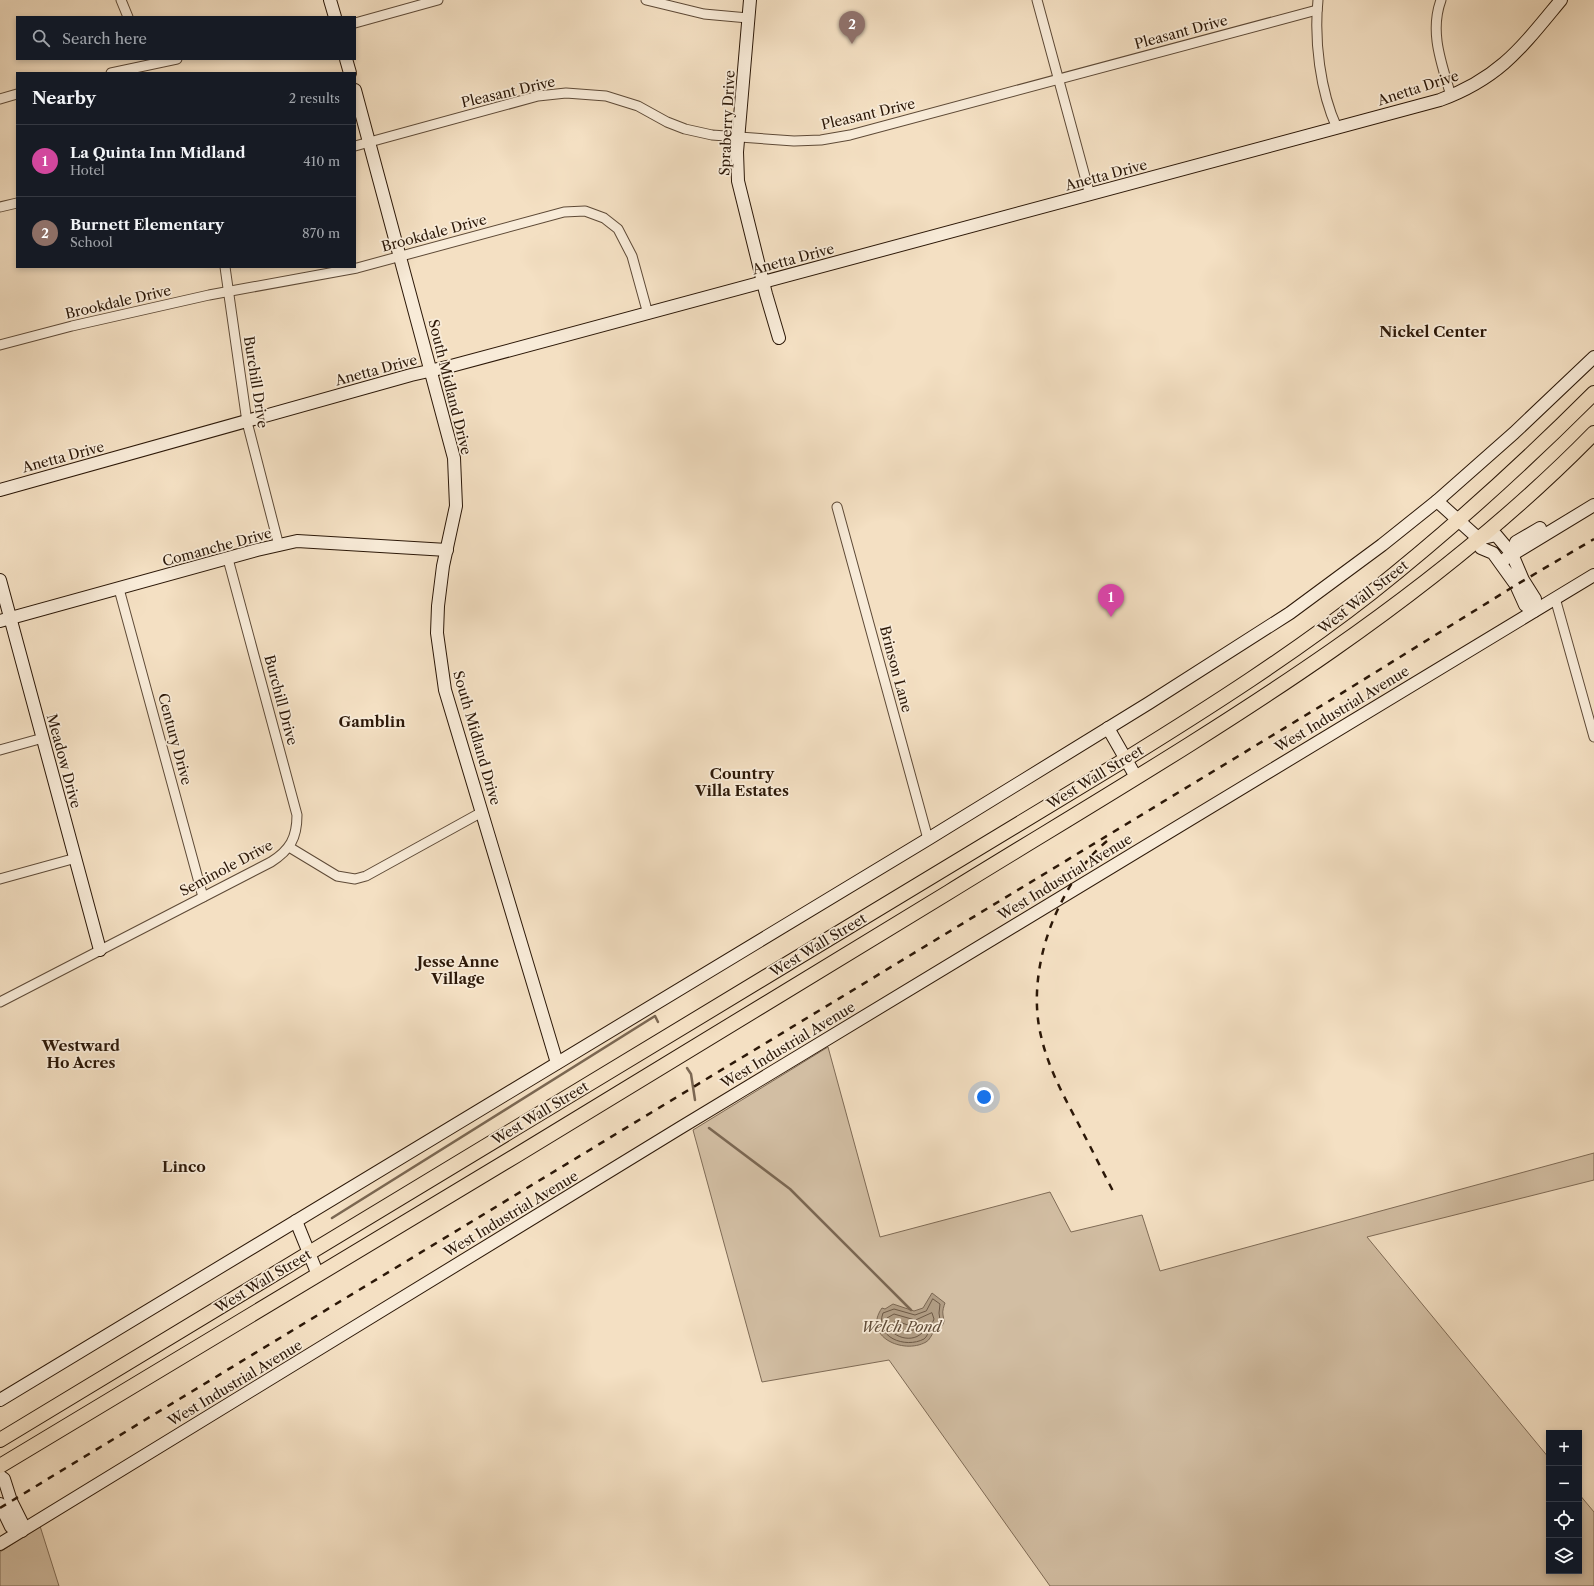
<!DOCTYPE html>
<html lang="en">
<head>
<meta charset="utf-8">
<style>
	:root { --surface:#171b24; --page:#20242c; --text:#f1f3f6; --muted:#9ea1a6; --line:#363941; --accent:#c59692 }
	body { margin:0; font-family:"Libre Caslon Text",serif; background:var(--page); color:var(--text) }
	.controls { position:absolute; right:12px; bottom:12px; display:grid; overflow:hidden; border-radius:0px; box-shadow:0 2px 6px #0003 }
	.controls button { width:36px; height:36px; display:grid; place-items:center; padding:0; border:0; border-bottom:1px solid var(--line); background:var(--surface); color:var(--text); font:20px sans-serif }
	.you { position:absolute; left:984px; top:1097px; width:14px; height:14px; margin:-10px; border:3px solid #fff; border-radius:50%; background:#1a73e8; box-shadow:0 0 0 6px #1a73e833 }
	.badge { display:grid; place-items:center; width:26px; height:26px; border-radius:50%; background:var(--accent); color:#fff; font-size:13px; font-weight:700 }
	.pin { position:absolute; translate:-50% -33px; filter:drop-shadow(0 1px 2px #0008) }
	.pin::after { content:''; position:absolute; top:21px; width:14px; height:12px; background:inherit; clip-path:polygon(0 0,100% 0,50% 100%) }
	.list { margin:0; padding:0; list-style:none }
	h2 { display:flex; justify-content:space-between; align-items:center; height:52px; margin:0; padding:0 16px; font-size:17px }
	h2 small { font-size:13px; font-weight:400; color:var(--muted) }
	.list li { display:grid; grid-template-columns:26px 1fr auto; gap:12px; align-items:center; box-sizing:border-box; height:72px; padding:0 16px; border-top:1px solid var(--line) }
	.list b { display:block; font-size:15px; white-space:nowrap }
	.list p { margin:0; font-size:13px; white-space:nowrap; color:var(--muted) }
	.list em { font-size:13px; font-style:normal; color:var(--muted) }
	.icon { flex:none; width:22px; height:22px; fill:none; stroke:currentColor; stroke-width:2; stroke-linecap:round; stroke-linejoin:round }
	.map { position:relative; flex:none; width:1594px; height:1586px; overflow:hidden }
	.search { position:absolute; background:var(--surface); box-shadow:0 2px 6px #0003; left:16px; top:16px; width:340px; height:44px; display:flex; align-items:center; gap:10px; box-sizing:border-box; padding:0 14px; border-radius:0px; color:var(--muted); font-size:15px }
	.panel { position:absolute; background:var(--surface); box-shadow:0 2px 6px #0003; left:16px; top:72px; width:340px; height:196px; border-radius:0px }
	.map>svg:first-child { display:block }
</style>
</head>
<body>
<div class="map">
<svg width="1594" height="1586" viewBox="0 0 1594 1586">
	<rect width="100%" height="100%" fill="#f4e0c3"/>
	<filter id="stains"><feTurbulence type="fractalNoise" baseFrequency=".005" numOctaves="4"/><feColorMatrix values="0 0 0 0 .2 0 0 0 0 .09 0 0 0 0 .02 0 0 0 .5 -.17"/></filter>
	<radialGradient id="worn" r=".72"><stop offset=".6" stop-color="#630" stop-opacity="0"/><stop offset="1" stop-color="#630" stop-opacity=".3"/></radialGradient>
	<g fill="#d2bea3" stroke="#7f6b56">
		<polygon points="828,1047 880,1237 1050,1192 1071,1232 1142,1215 1160,1271 1594,1153 1594,1180 1367,1237 1549,1458 1549,1571 1579,1571 1579,1494 1594,1512 1594,1586 1050,1586 889,1360 762,1382 693,1130"/>
		<polygon points="40,1526 59,1586 0,1586 0,1552"/>
	</g>
	<path fill="#b09c83" stroke="#7b6752" d="M932,1293L945,1303C944,1306 942,1311 943,1315C943,1317 944,1319 944,1321C943,1327 938,1329 934,1332C931,1335 930,1340 926,1342C903,1355 862,1336 882,1308L885,1309L893,1304L914,1311L923,1308Z"/>
	<g fill="none" stroke-linecap="round" stroke-linejoin="round">
		<g stroke="#6e5a46" stroke-width="1">
			<path d="M933,1299L940,1304L939,1313L940,1320C937,1325 935,1326 931,1329C928,1332 927,1337 924,1339C905,1349 874,1337 883,1313L894,1309L915,1315L926,1311Z"/>
			<path d="M932,1313L934,1319C933,1323 931,1323 928,1326C925,1328 925,1331 922,1333C910,1345 885,1335 887,1318L894,1314L915,1320Z"/>
			<path d="M896,1321L914,1327L915,1329C908,1333 898,1332 893,1324Z"/>
		</g>
		<g stroke="#7b6752" stroke-width="2.5">
			<polyline points="687,1068 691,1074 695,1100"/>
			<polyline points="709,1128 790,1189 911,1310"/>
			<polyline points="332,1218 655,1016 658,1022"/>
		</g>
		<g stroke="#5e4a37" stroke-width="11">
			<g id="street">
				<polyline points="121,0 128,17"/>
				<polyline points="646,0 704,14 748,18"/>
				<polyline points="1037,0 1090,195"/>
				<path d="M1318,0C1314,40 1320,91 1337,128"/>
				<path d="M1441,0C1429,33 1442,64 1451,96"/>
				<polyline points="355,23 438,0"/>
				<polyline points="111,73 177,59"/>
				<polyline points="0,99 17,94"/>
				<polyline points="355,146 538,96 566,93 606,96 638,106 667,122 685,129 712,135 794,141 821,140 850,135 1317,10"/>
				<polyline points="0,207 17,203"/>
				<polyline points="225,267 247,422 279,546"/>
				<polyline points="0,345 72,326 209,295 357,268 564,212 585,211 604,218 618,229 632,256 648,314"/>
				<polyline points="837,507 928,839"/>
				<polyline points="119,589 203,897"/>
				<polyline points="1555,598 1594,737"/>
				<polyline points="0,750 43,738"/>
				<polyline points="289,847 337,876 355,879 366,876 482,812"/>
				<polyline points="0,879 76,858"/>
				<path d="M0,1002L271,862C290,850 297,838 297,815L228,559"/>
			</g>
		</g>
		<g stroke="#2c1808" stroke-width="14">
			<g id="secondary">
				<polyline points="330,0 335,17"/>
				<polyline points="750,0 737,152 738,181 766,294 779,338"/>
				<polyline points="346,59 350,73"/>
				<polyline points="355,90 454,458 456,506 443,566 438,606 437,633 445,690 557,1063"/>
				<path d="M0,490L411,375L451,366L1440,100C1500,78 1522,47 1561,0"/>
				<polyline points="1437,501 1479,539 1481,548 1493,553 1516,585 1525,605 1534,611 1535,599 1523,580 1512,554 1496,535 1479,539"/>
				<polyline points="1512,554 1516,542 1540,528"/>
				<polyline points="1505,559 1594,505"/>
				<polyline points="0,580 100,950"/>
				<polyline points="0,621 257,550 297,541 447,550"/>
				<polyline points="1108,728 1136,777"/>
				<polyline points="296,1221 318,1275"/>
				<polyline points="0,1400 928,839 1149,703 1290,613 1382,545 1437,501 1514,433 1594,357"/>
				<polyline points="0,1476 4,1479 11,1501 22,1523 22,1531 11,1527 0,1504"/>
				<polyline points="0,1544 680,1128 1594,575"/>
			</g>
		</g>
		<g stroke="#2c1808" stroke-width="16">
			<g id="primary">
				<path d="M0,1440L1126,759C1210,707 1293,654 1371,593C1449,531 1523,464 1594,393"/>
				<path d="M0,1466C317,1275 634,1086 949,892C1174,753 1407,624 1594,433"/>
			</g>
		</g>
		<use href="#street" stroke="#f8ebd8" stroke-width="9"/>
		<use href="#secondary" stroke="#f8ebd8" stroke-width="12"/>
		<use href="#primary" stroke="#f4e0c3" stroke-width="14"/>
		<g stroke="#2c1808" stroke-width="2.5" stroke-dasharray="7 7" stroke-linecap="butt">
			<path d="M1107,841C1085,859 1070,884 1058,909C1040,947 1031,995 1041,1036C1048,1067 1063,1095 1078,1123C1090,1146 1102,1170 1114,1193"/>
			<polyline points="0,1508 1334,698 1516,585 1594,539"/>
		</g>
	</g>
	<g text-anchor="middle" dominant-baseline="central" stroke-width="3.5" stroke-linejoin="round" paint-order="stroke">
		<g font-size="14" fill="#2c1808" stroke="#f8ebd8">
			<text transform="translate(1181 32) rotate(-15)">Pleasant Drive</text>
			<text transform="translate(1418 88) rotate(-18)">Anetta Drive</text>
			<text transform="translate(508 92) rotate(-13)">Pleasant Drive</text>
			<text transform="translate(868 114) rotate(-13)">Pleasant Drive</text>
			<text transform="translate(727 123) rotate(-87)">Spraberry Drive</text>
			<text transform="translate(1106 175) rotate(-15)">Anetta Drive</text>
			<text transform="translate(434 233) rotate(-15)">Brookdale Drive</text>
			<text transform="translate(793 259) rotate(-15)">Anetta Drive</text>
			<text transform="translate(118 302) rotate(-13)">Brookdale Drive</text>
			<text transform="translate(376 370) rotate(-15)">Anetta Drive</text>
			<text transform="translate(256 382) rotate(81)">Burchill Drive</text>
			<text transform="translate(450 387) rotate(76)">South Midland Drive</text>
			<text transform="translate(63 457) rotate(-15)">Anetta Drive</text>
			<text transform="translate(217 547) rotate(-15)">Comanche Drive</text>
			<text transform="translate(1363 597) rotate(-38)">West Wall Street</text>
			<text transform="translate(896 669) rotate(75)">Brinson Lane</text>
			<text transform="translate(281 700) rotate(75)">Burchill Drive</text>
			<text transform="translate(1342 709) rotate(-31)">West Industrial Avenue</text>
			<text transform="translate(477 738) rotate(74)">South Midland Drive</text>
			<text transform="translate(175 739) rotate(75)">Century Drive</text>
			<text transform="translate(64 761) rotate(75)">Meadow Drive</text>
			<text transform="translate(1095 777) rotate(-31)">West Wall Street</text>
			<text transform="translate(226 868) rotate(-28)">Seminole Drive</text>
			<text transform="translate(1065 877) rotate(-31)">West Industrial Avenue</text>
			<text transform="translate(818 945) rotate(-31)">West Wall Street</text>
			<text transform="translate(788 1045) rotate(-31)">West Industrial Avenue</text>
			<text transform="translate(540 1113) rotate(-31)">West Wall Street</text>
			<text transform="translate(511 1214) rotate(-31)">West Industrial Avenue</text>
			<text transform="translate(263 1281) rotate(-31)">West Wall Street</text>
			<text transform="translate(235 1383) rotate(-31)">West Industrial Avenue</text>
		</g>
		<g font-size="15" font-weight="bold" fill="#2c1808" stroke="#f8ebd8">
			<text x="1433" y="331">Nickel Center</text>
			<text x="372" y="721">Gamblin</text>
			<text x="742" y="773">Country<tspan x="742" dy="17">Villa Estates</tspan></text>
			<text x="458" y="961">Jesse Anne<tspan x="458" dy="17">Village</tspan></text>
			<text x="81" y="1045">Westward<tspan x="81" dy="17">Ho Acres</tspan></text>
			<text x="184" y="1166">Linco</text>
		</g>
		<g font-size="15" font-style="italic" fill="#614d39" stroke="#f8ebd8">
			<text x="901" y="1326">Welch Pond</text>
		</g>
	</g>
	<rect width="100%" height="100%" filter="url(#stains)"/>
	<rect width="100%" height="100%" fill="url(#worn)"/>
</svg>
<div class="controls">
<button>+</button>
<button>−</button>
<button><svg class="icon" aria-label="locate" viewBox="0 0 24 24"><circle cx="12" cy="12" r="6"/><path d="M12 2v4M12 18v4M2 12h4M18 12h4"/></svg></button>
<button><svg class="icon" aria-label="layers" viewBox="0 0 24 24"><path d="M12 4l9 5-9 5-9-5zM3 14l9 5 9-5"/></svg></button>
</div>
<div class="you"></div>
<div class="pin badge" style="left:1111px;top:617px;background:#d1479c">1</div>
<div class="pin badge" style="left:852px;top:44px;background:#8d6e63">2</div>
<div class="search"><svg class="icon" aria-label="search" viewBox="0 0 24 24"><circle cx="10" cy="10" r="6"/><path d="M15 15l6 6"/></svg>Search here</div>
<section class="panel">
<h2>Nearby<small>2 results</small></h2>
<ul class="list">
<li><span class="badge" style="background:#d1479c">1</span><div><b>La Quinta Inn Midland</b><p>Hotel</p></div><em>410 m</em></li>
<li><span class="badge" style="background:#8d6e63">2</span><div><b>Burnett Elementary</b><p>School</p></div><em>870 m</em></li>
</ul>
</section>
</div>
</body>
</html>
